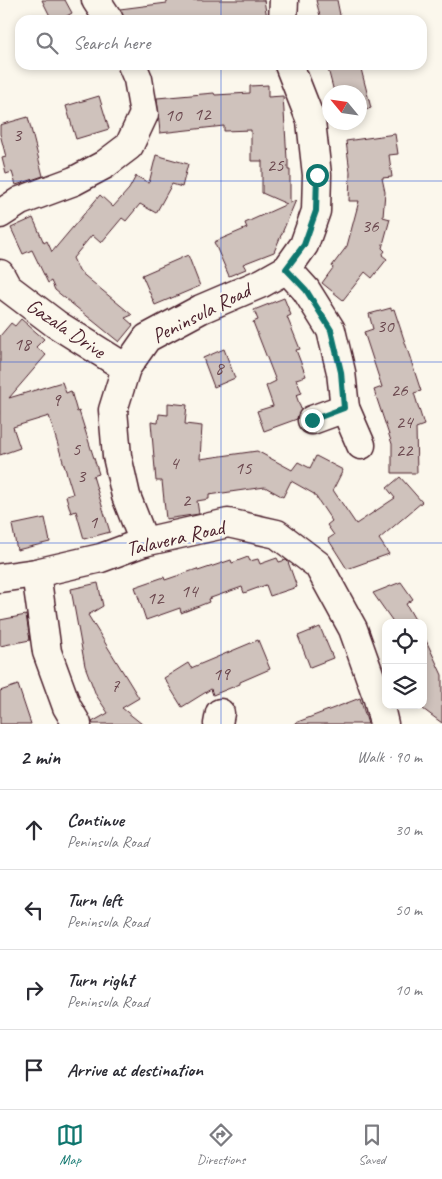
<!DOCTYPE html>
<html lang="en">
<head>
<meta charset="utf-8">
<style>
	:root { --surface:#fff; --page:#f7f7f7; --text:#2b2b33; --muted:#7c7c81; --line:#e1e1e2; --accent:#0f766e }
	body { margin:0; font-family:Caveat,sans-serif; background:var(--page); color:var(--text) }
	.controls { position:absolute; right:15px; bottom:15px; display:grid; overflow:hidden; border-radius:10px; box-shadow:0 2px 8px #0003 }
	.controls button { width:45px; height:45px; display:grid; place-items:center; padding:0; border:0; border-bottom:1px solid var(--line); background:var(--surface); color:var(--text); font:25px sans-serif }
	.compass { position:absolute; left:322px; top:85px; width:45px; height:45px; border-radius:50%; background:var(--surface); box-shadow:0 2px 8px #0003; rotate:299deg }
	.stop { position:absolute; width:15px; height:15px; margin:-11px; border:4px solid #0f766e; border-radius:50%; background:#fff }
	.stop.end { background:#0f766e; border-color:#fff; box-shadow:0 1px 5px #0008 }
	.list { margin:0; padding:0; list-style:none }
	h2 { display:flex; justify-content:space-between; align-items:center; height:65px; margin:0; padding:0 20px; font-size:21px }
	h2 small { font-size:16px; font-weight:400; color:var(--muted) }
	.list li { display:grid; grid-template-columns:32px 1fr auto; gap:15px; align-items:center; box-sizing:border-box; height:80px; padding:0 20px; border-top:1px solid var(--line) }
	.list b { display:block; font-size:19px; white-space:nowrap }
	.list p { margin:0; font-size:16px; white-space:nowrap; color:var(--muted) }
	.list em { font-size:16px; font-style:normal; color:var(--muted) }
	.icon { flex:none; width:28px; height:28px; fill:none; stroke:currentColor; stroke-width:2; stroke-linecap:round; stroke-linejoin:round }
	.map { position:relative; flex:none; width:442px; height:724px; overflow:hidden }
	.search { position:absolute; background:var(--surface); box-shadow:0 2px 8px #0003; left:15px; right:15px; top:15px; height:55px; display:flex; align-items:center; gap:12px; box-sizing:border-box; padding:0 18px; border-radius:15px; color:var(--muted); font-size:19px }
	.sheet { height:385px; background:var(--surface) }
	nav { display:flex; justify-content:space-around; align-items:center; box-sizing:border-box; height:70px; border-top:1px solid var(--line); background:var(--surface); font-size:14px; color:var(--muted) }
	nav a { display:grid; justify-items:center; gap:2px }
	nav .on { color:var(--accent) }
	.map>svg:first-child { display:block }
</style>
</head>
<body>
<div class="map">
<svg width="442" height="724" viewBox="0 0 442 724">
	<rect width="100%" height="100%" fill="#fbf7ec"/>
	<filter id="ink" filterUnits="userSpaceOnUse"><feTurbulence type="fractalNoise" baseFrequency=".02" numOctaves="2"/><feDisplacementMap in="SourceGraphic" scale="10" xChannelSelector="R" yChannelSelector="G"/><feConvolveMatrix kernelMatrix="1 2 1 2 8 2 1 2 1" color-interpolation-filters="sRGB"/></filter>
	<g filter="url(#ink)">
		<g fill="#cfc2bc" stroke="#4a1f2b">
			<polygon points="42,0 65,0 72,13 60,20 52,20"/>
			<polygon points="167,0 264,0 267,18 252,20 124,20 120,9 167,3"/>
			<polygon points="316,0 337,0 341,20 321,20"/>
			<polygon points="327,65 360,65 371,108 360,112 360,92 334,92"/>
			<polygon points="268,85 268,97 283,96 287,159 288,159 288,170 290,170 290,203 296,200 274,252 243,264 246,269 229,276 214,242 247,228 245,223 287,204 262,193 262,161 251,161 251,130 224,131 224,126 160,133 157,98 214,93 215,95 250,93 250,86"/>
			<polygon points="99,96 109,129 76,139 66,106"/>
			<polygon points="28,117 43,176 16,185 12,172 6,174 2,158 6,157 0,134 0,125"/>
			<polygon points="395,134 398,154 389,155 392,177 382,178 385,192 383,217 390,219 382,248 385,251 382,255 387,259 372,278 365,272 343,300 322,283 333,268 332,266 347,246 359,201 349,201 350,172 346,141"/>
			<polygon points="156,155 188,164 182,187 172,184 156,213 140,204 126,221 122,218 101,243 92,235 73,258 79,271 132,315 125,318 133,325 119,342 55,290 51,281 48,283 32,250 23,254 11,228 33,218 44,243 47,241 52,252 100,195 113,207 129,189 136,176 149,183"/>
			<polygon points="188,255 200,286 155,305 142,275"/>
			<polygon points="284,298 291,315 287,317 300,349 296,350 306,376 296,379 302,393 296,395 301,409 297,419 264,431 257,411 273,406 266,386 276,381 253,322 258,320 254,310"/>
			<polygon points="391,308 391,310 394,309 421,391 414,393 424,425 416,428 417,473 392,473 392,444 374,390 382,387 364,332 373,329 369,314"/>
			<polygon points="21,319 44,339 36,347 46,355 9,398 62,382 66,393 71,391 77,412 79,411 99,474 93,476 110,532 84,539 76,511 71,513 66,496 73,494 49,416 13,427 20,448 0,455 0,336 11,323 15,326"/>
			<polygon points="224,349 235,378 214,387 203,358"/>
			<polygon points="168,403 187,405 185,424 202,426 200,459 257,451 292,470 298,462 310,468 316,456 343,470 333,490 356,524 395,498 387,488 400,477 422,502 379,539 389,554 347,569 328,539 334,535 327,525 332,521 314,494 291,481 283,497 265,487 209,495 209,499 197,501 199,514 166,519 162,481 156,481 151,422 158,423 159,414 168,415"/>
			<polygon points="45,518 50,542 17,550 12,525"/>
			<polygon points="248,557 250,561 258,559 260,564 277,558 279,562 286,560 288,562 297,587 270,596 266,585 244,593 242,587 208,599 209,602 181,613 180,608 146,620 135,587 164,577 165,580 197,569 198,571 231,560 232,563"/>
			<polygon points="401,582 413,599 406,604 417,623 394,623 373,593"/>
			<polygon points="98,583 103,606 88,615 139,698 122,708 142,724 93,724 92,722 108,713 96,695 85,666 71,589"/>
			<polygon points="26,615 30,640 0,646 0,620"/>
			<polygon points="320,627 333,658 310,667 298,636"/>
			<polygon points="423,634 442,675 442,723 423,709"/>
			<polygon points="258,640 270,669 240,682 240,684 213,695 211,689 182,707 164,678 188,663 191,668"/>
			<polygon points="18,685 31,724 0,724 0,691"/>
			<polygon points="360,698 368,724 295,724 295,723"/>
		</g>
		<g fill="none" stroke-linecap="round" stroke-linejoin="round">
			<g stroke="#4a1f2b" stroke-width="31">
				<g id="minor">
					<polyline points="96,0 109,20"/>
					<polyline points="283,20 284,0"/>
					<polyline points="0,214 20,201 74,181 104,165 129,146 144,114 138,79 132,65"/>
					<polyline points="287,269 306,290 331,330 341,372 345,408 361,445"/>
					<polyline points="0,274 7,287 56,324 126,368"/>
					<polyline points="312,420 345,408"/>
					<polyline points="144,542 126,496 117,456 113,410 126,368 147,338 201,309 262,283 287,269 304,245 316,211 317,175 311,121 289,65"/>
					<polyline points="36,573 47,652 67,707 77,724"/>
					<polyline points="0,578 36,573 101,558 144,542 228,523 277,534 318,565 353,629 378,699 384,724"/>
					<polyline points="218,724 220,713"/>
				</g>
			</g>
			<use href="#minor" stroke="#fbf7ec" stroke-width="28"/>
		</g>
	</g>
	<g fill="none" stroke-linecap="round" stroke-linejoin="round" filter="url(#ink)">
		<polyline stroke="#0f766e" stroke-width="6" points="312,420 344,408 341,372 331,330 306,290 286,269 304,245 316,211 317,175"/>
	</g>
	<path fill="none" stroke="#1d4ed8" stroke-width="1" stroke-opacity="0.55" d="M221,0V20M221,65V724M0,181H442M0,362H442M0,543H442"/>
	<g text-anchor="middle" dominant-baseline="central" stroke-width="4.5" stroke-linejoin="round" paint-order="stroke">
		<g font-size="19" fill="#6b484f">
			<text x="202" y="114">12</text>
			<text x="173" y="115">10</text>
			<text x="17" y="135">3</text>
			<text x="275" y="165">25</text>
			<text x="370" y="226">36</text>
			<text x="385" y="326">30</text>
			<text x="22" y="344">18</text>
			<text x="219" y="368">8</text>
			<text x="399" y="390">26</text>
			<text x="56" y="400">9</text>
			<text x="404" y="422">24</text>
			<text x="76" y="449">5</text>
			<text x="404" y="450">22</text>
			<text x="174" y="463">4</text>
			<text x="243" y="468">15</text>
			<text x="81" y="476">3</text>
			<text x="186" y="500">2</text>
			<text x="93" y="522">1</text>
			<text x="189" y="591">14</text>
			<text x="155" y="598">12</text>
			<text x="221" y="674">19</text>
			<text x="115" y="686">7</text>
		</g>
		<g font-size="21" fill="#4a1f2b" stroke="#fbf7ec">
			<text transform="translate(201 313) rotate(-27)">Peninsula Road</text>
			<text transform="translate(66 328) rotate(34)">Gazala Drive</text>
			<text transform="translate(175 538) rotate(-13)">Talavera Road</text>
		</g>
	</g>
</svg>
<div class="controls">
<button><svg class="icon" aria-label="locate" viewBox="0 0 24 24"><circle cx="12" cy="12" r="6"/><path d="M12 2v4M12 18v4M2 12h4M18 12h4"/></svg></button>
<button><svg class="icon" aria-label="layers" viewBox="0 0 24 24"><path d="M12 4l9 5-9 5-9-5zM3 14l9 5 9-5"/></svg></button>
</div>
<svg class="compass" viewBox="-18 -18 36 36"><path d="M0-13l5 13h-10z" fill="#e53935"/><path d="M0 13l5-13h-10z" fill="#7c7c81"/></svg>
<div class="stop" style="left:317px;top:175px"></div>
<div class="stop end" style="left:312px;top:420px"></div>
<div class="search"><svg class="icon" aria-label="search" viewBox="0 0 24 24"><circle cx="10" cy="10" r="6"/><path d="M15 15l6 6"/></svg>Search here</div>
</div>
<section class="sheet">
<h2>2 min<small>Walk · 90 m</small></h2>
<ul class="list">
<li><svg class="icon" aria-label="ahead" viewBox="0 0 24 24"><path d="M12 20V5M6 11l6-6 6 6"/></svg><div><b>Continue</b><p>Peninsula Road</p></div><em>30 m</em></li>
<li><svg class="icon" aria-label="left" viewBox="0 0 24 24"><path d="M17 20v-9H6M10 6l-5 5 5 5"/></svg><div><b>Turn left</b><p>Peninsula Road</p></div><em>50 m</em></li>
<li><svg class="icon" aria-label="right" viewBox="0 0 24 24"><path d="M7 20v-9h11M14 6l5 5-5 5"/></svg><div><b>Turn right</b><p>Peninsula Road</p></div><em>10 m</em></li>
<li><svg class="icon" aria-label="arrive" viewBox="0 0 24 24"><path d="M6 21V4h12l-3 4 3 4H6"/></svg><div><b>Arrive at destination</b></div></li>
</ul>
</section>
<nav>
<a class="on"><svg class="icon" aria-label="map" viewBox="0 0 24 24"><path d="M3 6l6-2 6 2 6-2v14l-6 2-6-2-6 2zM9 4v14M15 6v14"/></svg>Map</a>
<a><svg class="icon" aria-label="directions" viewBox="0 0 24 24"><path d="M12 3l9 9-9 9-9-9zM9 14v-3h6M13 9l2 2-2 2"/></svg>Directions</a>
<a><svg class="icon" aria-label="saved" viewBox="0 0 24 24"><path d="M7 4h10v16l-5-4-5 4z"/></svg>Saved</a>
</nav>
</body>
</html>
